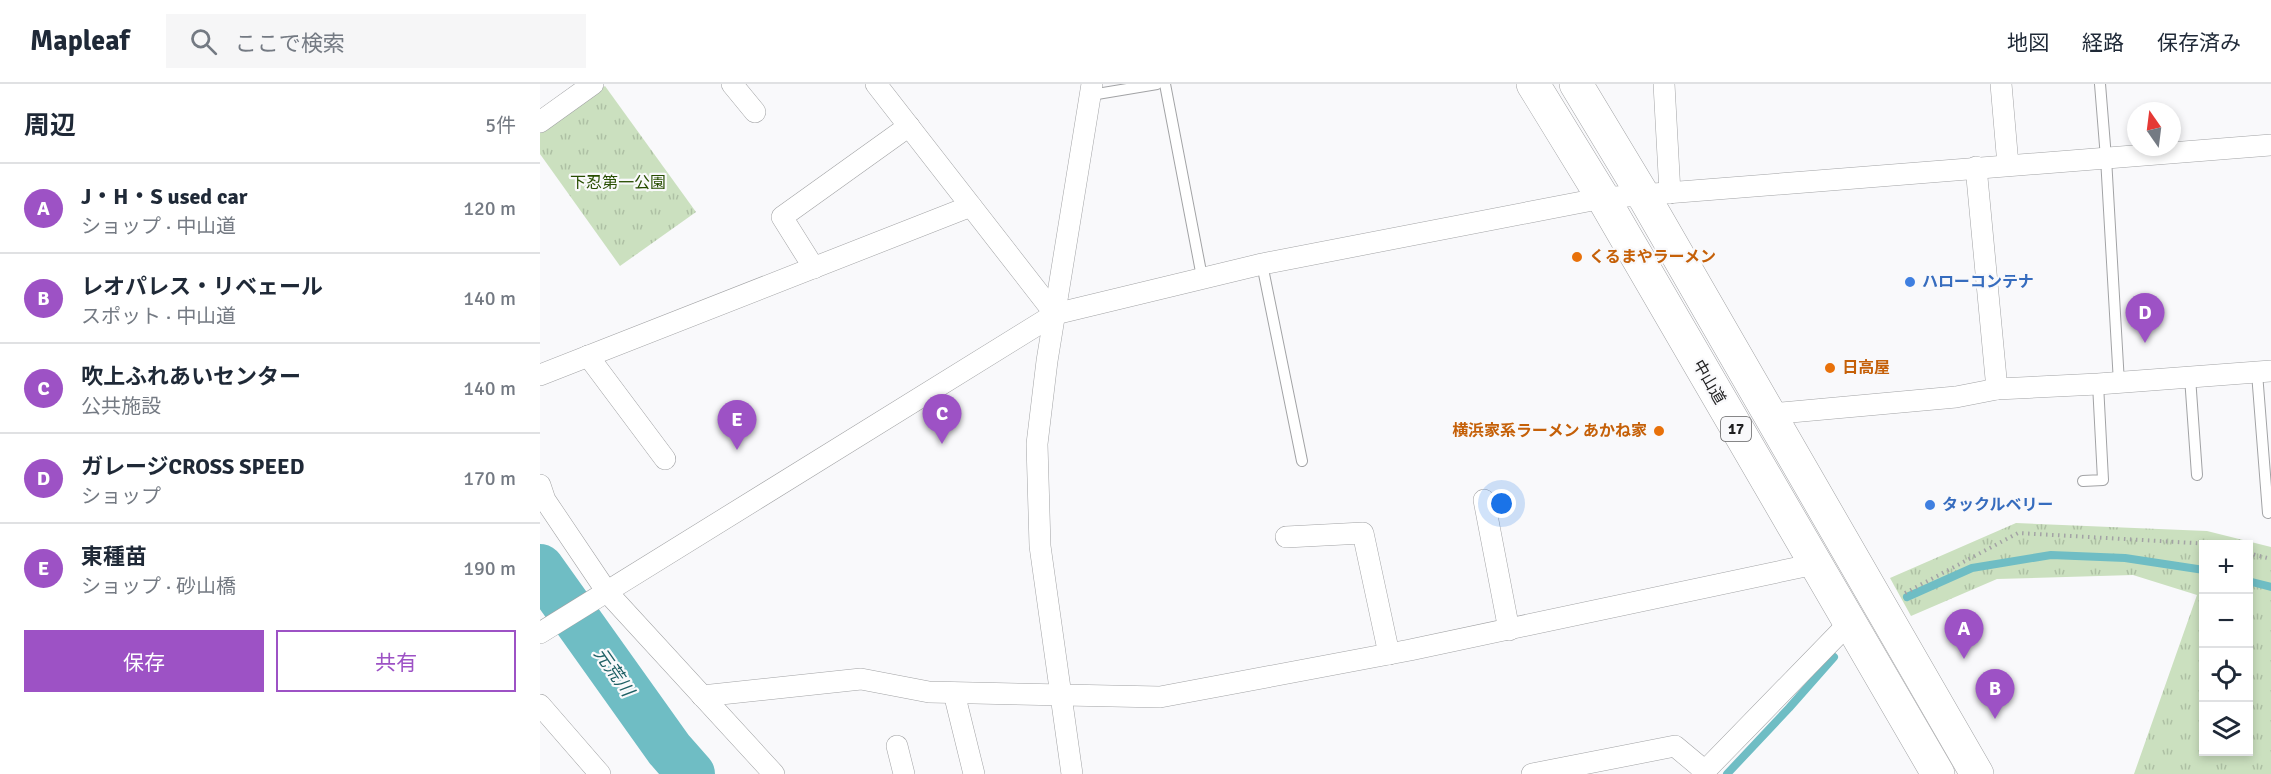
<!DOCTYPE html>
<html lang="ja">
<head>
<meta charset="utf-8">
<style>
	:root { --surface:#fff; --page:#f6f6f7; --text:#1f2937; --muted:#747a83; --line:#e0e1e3; --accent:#9d52c5 }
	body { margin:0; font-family:Signika,"Noto Sans JP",sans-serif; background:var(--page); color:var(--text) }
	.controls { position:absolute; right:18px; bottom:18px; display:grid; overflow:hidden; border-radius:0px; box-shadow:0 3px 9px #0003 }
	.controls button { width:54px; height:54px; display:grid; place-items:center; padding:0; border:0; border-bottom:2px solid var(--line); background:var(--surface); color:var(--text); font:30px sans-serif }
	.compass { position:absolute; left:1587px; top:18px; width:54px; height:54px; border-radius:50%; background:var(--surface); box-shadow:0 3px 9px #0003; rotate:346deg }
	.you { position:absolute; left:962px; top:420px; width:21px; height:21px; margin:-15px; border:4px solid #fff; border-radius:50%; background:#1a73e8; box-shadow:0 0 0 9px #1a73e833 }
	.badge { display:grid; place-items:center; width:39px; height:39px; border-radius:50%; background:var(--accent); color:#fff; font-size:20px; font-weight:700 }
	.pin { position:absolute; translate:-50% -50px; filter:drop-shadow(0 2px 3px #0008) }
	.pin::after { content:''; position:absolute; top:32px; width:21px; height:18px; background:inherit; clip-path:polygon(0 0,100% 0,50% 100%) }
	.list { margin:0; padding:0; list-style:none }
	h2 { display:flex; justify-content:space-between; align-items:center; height:78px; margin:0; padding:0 24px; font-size:26px }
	h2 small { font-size:20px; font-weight:400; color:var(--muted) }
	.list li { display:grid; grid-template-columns:39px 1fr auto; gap:18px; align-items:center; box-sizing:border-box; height:90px; padding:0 24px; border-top:2px solid var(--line) }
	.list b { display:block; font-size:22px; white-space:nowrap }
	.list p { margin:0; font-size:20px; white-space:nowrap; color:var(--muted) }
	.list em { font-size:20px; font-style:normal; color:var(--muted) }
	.actions { display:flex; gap:12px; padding:18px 24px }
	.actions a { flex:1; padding:14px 0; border:2px solid var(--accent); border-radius:0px; text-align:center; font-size:21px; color:var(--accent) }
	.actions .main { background:var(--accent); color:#fff }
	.icon { flex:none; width:33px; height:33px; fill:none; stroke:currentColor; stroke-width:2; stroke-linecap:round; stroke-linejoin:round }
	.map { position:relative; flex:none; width:1731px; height:690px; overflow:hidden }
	header { display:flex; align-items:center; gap:36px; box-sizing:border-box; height:84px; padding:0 30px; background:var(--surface); border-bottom:2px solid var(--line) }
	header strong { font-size:28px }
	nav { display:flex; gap:33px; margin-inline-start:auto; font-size:21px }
	.search { width:420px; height:54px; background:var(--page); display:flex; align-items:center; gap:15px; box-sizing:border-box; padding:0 21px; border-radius:0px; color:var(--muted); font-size:22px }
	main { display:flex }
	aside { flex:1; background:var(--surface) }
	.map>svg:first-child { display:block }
</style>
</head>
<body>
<header>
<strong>Mapleaf</strong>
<div class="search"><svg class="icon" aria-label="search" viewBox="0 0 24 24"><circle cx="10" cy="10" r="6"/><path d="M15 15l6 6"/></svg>ここで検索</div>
<nav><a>地図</a><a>経路</a><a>保存済み</a></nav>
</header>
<main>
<aside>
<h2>周辺<small>5件</small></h2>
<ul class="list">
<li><span class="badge">A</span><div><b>J・H・S used car</b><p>ショップ · 中山道</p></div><em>120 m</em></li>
<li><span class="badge">B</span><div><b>レオパレス・リベェール</b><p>スポット · 中山道</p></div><em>140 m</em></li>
<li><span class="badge">C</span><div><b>吹上ふれあいセンター</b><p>公共施設</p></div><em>140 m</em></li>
<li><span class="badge">D</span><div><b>ガレージCROSS SPEED</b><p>ショップ</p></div><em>170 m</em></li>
<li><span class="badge">E</span><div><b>東種苗</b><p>ショップ · 砂山橋</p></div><em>190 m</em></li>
</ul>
<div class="actions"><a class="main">保存</a><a>共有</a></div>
</aside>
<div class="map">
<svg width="1731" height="690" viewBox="0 0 1731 690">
	<defs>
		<pattern id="grass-tufts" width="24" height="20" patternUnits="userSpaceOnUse" patternTransform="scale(1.5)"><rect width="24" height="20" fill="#cbe0bf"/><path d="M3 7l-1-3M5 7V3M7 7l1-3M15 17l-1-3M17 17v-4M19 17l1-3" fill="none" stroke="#aec0a4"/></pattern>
	</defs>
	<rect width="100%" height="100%" fill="#f9f9fb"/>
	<g fill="url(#grass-tufts)" fill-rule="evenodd">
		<polygon points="65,2 156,128 80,182 0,70 0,49"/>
		<path d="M1476,439L1667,447L1731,463V690H1594L1657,511L1593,491L1457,495L1371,532L1350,494ZM1664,460H1708V668H1664Z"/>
	</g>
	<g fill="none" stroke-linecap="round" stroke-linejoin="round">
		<g stroke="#6fbdc4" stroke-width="8">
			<polyline points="1708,497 1731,503"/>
			<polyline points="1367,513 1432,484 1511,471 1585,474 1664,486"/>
			<polyline points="1187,690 1249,624 1294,573"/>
		</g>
		<polyline stroke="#6fbdc4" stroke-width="48" points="0,484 129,665 151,690"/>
		<g stroke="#a2a3a5" stroke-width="12">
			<g id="lane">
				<polyline points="625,0 662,193"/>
				<polyline points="1560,0 1566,74 1579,299"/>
				<polyline points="551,11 617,0"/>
				<polyline points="722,180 762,377"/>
				<polyline points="1717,289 1728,429"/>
				<polyline points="1650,293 1657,391"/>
				<polyline points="1543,397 1563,396 1558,300"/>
			</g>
		</g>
		<g stroke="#a2a3a5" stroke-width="22">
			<g id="street">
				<polyline points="192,0 215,28"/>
				<polyline points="336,0 515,230"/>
				<polyline points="1124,0 1130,109"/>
				<polyline points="1461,0 1468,81"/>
				<polyline points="0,38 53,0"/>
				<polyline points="1436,83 1457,305"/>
				<polyline points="274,184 242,133 369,42"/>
				<polyline points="48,272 125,375"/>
				<polyline points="0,291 431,122"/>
				<polyline points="1229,330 1416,313 1457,305 1558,300 1731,287"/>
				<polyline points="0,401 5,416 67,508 234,690"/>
				<polyline points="944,416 969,546"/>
				<polyline points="746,453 823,449 849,570"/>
				<polyline points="0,549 515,230 722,180 1063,114 1731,61"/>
				<polyline points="414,609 434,690"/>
				<polyline points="162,612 321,595 389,608 620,613 870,566 1275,480"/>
				<polyline points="0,621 60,690"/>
				<polyline points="357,662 364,690"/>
				<polyline points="532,690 500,462 497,360 507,277 552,0"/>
				<polyline points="992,690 1135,662 1165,687"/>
				<polyline points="1162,690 1310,538"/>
			</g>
		</g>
		<g stroke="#a2a3a5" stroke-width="34">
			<g id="highway">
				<polyline points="993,0 1063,114 1398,690"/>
				<polyline points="1036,0 1103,111 1437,690"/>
			</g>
		</g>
		<g stroke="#a3a3a5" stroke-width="4" stroke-dasharray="1.5 4.5" stroke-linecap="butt">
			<polyline points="1708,469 1731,475"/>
			<polyline points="1365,509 1478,449 1672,460"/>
		</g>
		<use href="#lane" stroke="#fff" stroke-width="10"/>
		<use href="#street" stroke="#fff" stroke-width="21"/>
		<use href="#highway" stroke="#fff" stroke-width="33"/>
	</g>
	<g fill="#e8710a" stroke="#f9f9fb" stroke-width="2">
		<circle cx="1037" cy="173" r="6"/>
		<circle cx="1290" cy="284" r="6"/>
		<circle cx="1119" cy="347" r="6"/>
	</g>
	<g fill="#3f7fe0" stroke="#f9f9fb" stroke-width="2">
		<circle cx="1370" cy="198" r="6"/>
		<circle cx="1390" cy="421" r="6"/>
	</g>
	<g text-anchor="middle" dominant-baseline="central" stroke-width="4.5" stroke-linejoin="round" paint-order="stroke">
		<rect fill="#f9f9fb" stroke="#606061" stroke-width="1.5" x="1181" y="333" width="30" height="24" rx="4.5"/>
		<g font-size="15" font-weight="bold" fill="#1e1e1f">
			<text x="1196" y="345">17</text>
		</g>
		<g font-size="16" fill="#274d01" stroke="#f9f9fb">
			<text x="78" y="99">下忍第一公園</text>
		</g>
		<g font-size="16" font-weight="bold" fill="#c56008" stroke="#f9f9fb" text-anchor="start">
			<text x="1049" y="173">くるまやラーメン</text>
			<text x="1302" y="284">日高屋</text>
			<text x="1107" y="347" text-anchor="end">横浜家系ラーメン あかね家</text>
		</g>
		<g font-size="16" font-weight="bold" fill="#366cbe" stroke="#f9f9fb" text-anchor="start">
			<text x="1382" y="198">ハローコンテナ</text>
			<text x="1402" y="421">タックルベリー</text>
		</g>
		<g font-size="16" fill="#1e1e1f" stroke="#f9f9fb">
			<text transform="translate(1169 298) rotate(60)">中山道</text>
		</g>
		<g font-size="18" font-style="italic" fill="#1e6065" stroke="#f9f9fb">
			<text transform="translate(74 588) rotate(55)">元荒川</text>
		</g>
	</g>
</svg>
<div class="controls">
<button>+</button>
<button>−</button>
<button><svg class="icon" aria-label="locate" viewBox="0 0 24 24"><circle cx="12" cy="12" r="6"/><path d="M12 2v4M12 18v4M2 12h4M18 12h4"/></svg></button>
<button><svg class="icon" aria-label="layers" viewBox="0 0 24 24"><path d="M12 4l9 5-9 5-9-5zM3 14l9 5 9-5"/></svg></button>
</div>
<svg class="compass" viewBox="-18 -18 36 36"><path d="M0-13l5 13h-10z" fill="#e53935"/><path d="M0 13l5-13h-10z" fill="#747a83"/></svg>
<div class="you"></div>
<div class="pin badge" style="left:1424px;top:575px">A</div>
<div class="pin badge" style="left:1455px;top:635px">B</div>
<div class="pin badge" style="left:402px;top:360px">C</div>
<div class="pin badge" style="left:1605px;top:259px">D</div>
<div class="pin badge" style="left:197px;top:366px">E</div>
</div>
</main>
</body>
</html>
